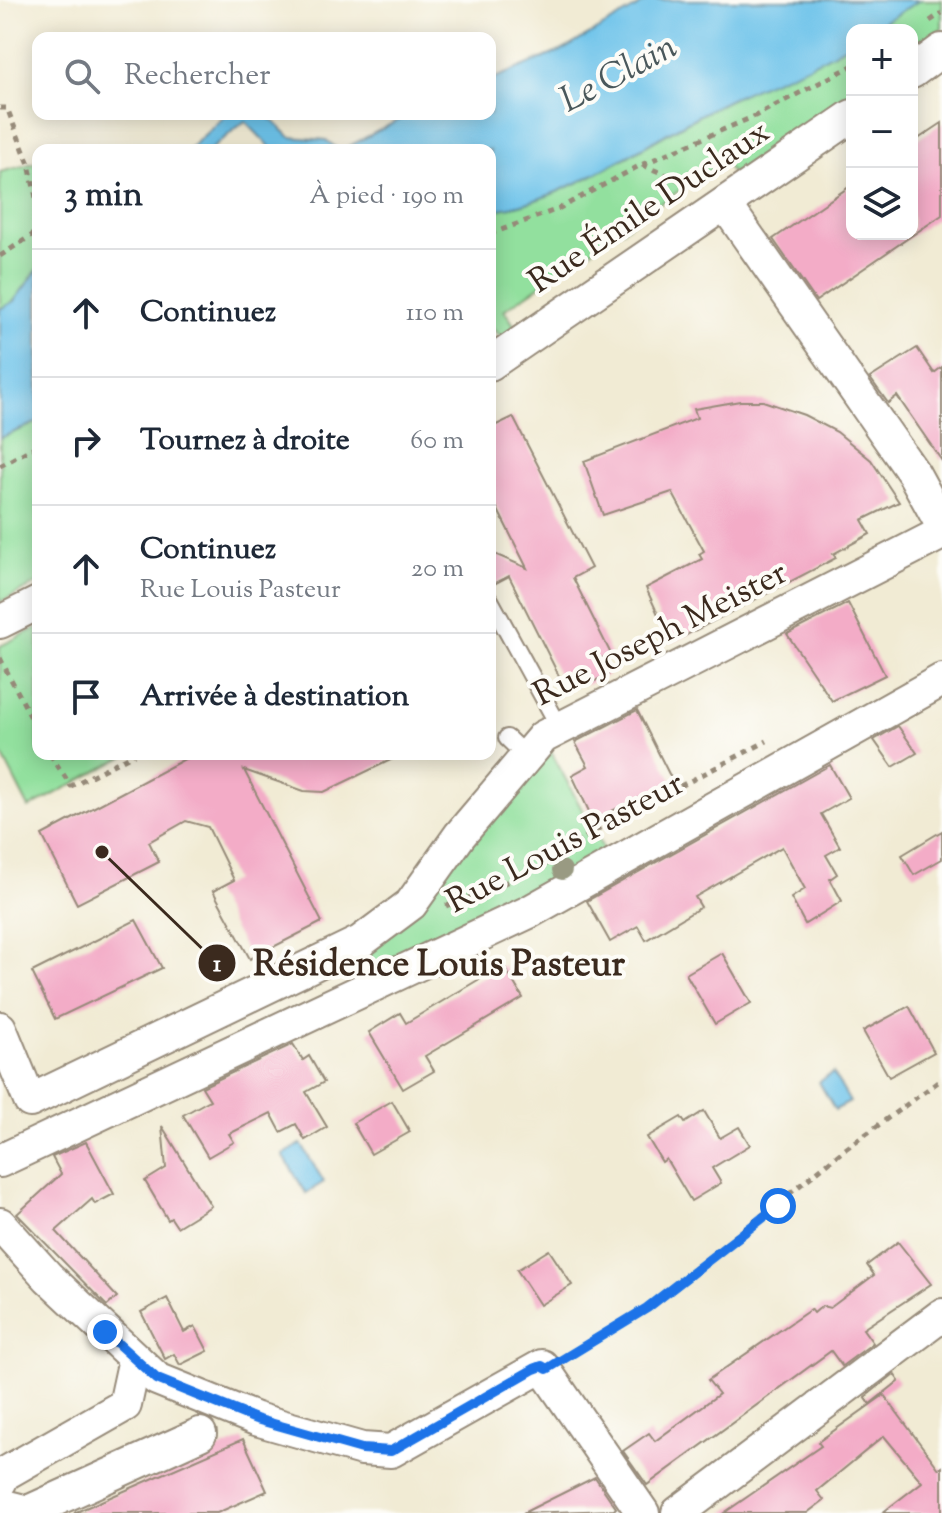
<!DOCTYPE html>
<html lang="fr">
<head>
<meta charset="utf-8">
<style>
	:root { --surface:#fff; --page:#f2f2f3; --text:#1f2937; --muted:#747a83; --line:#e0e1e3 }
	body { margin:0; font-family:"Sorts Mill Goudy",serif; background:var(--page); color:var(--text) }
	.controls { position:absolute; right:24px; top:24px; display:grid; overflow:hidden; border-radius:16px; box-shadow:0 4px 20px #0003 }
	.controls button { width:72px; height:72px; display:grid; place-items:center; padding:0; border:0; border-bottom:2px solid var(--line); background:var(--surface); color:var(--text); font:40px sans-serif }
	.stop { position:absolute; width:24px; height:24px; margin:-18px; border:6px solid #1a73e8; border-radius:50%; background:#fff }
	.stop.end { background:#1a73e8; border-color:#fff; box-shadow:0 2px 8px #0008 }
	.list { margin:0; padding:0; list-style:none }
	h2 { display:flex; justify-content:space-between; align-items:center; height:104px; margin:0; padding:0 32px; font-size:34px }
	h2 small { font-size:26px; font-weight:400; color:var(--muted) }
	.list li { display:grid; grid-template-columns:52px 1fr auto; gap:24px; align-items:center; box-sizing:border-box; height:128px; padding:0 32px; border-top:2px solid var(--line) }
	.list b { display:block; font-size:30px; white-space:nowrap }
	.list p { margin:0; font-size:26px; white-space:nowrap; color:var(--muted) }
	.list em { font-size:26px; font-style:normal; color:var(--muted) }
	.icon { flex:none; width:44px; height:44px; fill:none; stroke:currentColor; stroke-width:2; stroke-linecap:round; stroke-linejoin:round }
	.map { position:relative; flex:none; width:942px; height:1513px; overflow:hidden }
	.search { position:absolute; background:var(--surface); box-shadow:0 4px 20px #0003; left:32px; top:32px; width:464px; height:88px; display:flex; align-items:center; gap:20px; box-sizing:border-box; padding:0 28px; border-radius:16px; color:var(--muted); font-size:30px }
	.panel { position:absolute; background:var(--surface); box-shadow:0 4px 20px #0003; left:32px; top:144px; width:464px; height:616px; border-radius:16px }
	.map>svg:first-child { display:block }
</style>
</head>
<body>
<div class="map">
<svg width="942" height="1513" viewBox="0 0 942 1513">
	<rect width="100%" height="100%" fill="#fdfcf7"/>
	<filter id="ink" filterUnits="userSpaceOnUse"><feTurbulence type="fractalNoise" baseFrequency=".0125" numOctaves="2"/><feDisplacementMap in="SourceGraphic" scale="16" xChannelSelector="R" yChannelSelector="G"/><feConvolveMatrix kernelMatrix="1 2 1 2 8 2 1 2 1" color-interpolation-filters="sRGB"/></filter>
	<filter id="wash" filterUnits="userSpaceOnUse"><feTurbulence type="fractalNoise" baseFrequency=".006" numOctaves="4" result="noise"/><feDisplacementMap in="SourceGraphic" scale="32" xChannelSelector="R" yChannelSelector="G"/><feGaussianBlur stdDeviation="1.8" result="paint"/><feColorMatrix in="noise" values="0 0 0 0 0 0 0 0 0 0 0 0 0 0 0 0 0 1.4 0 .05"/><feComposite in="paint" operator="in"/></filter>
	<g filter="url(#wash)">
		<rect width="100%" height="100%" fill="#f1ebd4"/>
		<g fill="#92e09e" stroke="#66855e" stroke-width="2">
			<polygon points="920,0 942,0 942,28 912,47 912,30 870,30"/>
			<path d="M852,42V116L745,191L723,161L504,310L524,340L512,348L490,326V210C568,204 663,130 735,97C774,78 816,66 852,42Z"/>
			<polygon points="38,162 38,269 14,301 0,309 0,172"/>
			<polygon points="38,422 38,583 0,602 0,438"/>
			<polygon points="38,627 38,754 129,754 29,808 0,751 0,646"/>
			<polygon points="543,737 606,854 521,900 373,966 360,942"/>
		</g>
		<g fill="#6dc3ea" stroke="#547684" stroke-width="2">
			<path d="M649,0H920L870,30H852V42C816,66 774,79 735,97C664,129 565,205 490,210V150H342L410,114H490V80L561,51Z"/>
			<polygon points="227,114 266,114 290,137 326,140 339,150 273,150 245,121 210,150 188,150"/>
			<polygon points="38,269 38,422 0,438 0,309 14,301"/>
			<polygon points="833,1073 850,1102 835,1110 819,1082"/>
			<polygon points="301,1144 324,1182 306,1193 283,1155"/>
		</g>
		<g id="blocks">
			<g fill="#f3acc7">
				<polygon points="942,123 942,215 816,301 773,239 852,185 852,234 912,234 912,143"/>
				<polygon points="917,348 934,373 942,367 942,461 897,396 888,403 870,378"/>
				<polygon points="740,401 763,401 804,415 837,432 871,460 899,502 862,520 870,534 833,554 836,558 671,643 646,588 702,559 699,554 704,551 672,492 603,515 584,461 697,418 694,409"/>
				<polygon points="513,417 591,568 573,578 611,654 600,659 608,675 586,685 578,671 561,680 509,576 490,586 490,552 527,568 490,494 490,428"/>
				<polygon points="848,603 885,675 832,701 787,634"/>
				<polygon points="637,710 673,782 593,820 572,775 588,766 575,742"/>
				<polygon points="898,726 917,753 893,767 874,740"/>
				<polygon points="194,754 403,754 324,792 304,791 244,770 322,922 250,959 213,891 234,880 208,827 186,821 149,842 159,862 77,904 42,835"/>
				<polygon points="830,765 849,798 821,814 840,847 826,855 837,874 830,879 842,901 805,924 791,898 805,889 782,847 695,897 701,907 646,940 638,926 610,942 587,901"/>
				<polygon points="942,831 942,859 914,875 902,855"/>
				<polygon points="136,920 162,968 55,1019 32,972"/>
				<polygon points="722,953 751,1003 715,1024 686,974"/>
				<polygon points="503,965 523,998 425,1056 434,1071 403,1089 369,1032 400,1013 406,1023"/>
				<polygon points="909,1006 934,1052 889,1077 863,1031"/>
				<polygon points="293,1044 303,1060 309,1056 324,1082 306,1092 327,1127 305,1140 296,1124 281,1132 271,1113 229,1134 234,1142 208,1157 183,1115 210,1100 202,1087"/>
				<polygon points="392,1101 410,1132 371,1154 353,1123"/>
				<polygon points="704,1111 720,1138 739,1127 750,1145 712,1168 721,1183 691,1201 666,1159 662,1162 647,1137 681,1117 685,1123"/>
				<polygon points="162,1126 211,1206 177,1227 171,1218 168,1220 145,1181 166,1168"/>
				<polygon points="86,1142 114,1194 95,1204 92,1199 56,1231 117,1297 107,1306 17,1214 61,1174 52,1157"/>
				<polygon points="898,1242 931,1284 863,1329 873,1343 842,1366 831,1351 647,1485 623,1451 649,1433 655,1441 719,1394 708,1380 811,1309 814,1313 822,1306 830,1308 874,1275 867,1265"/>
				<polygon points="549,1250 572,1285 540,1305 517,1270"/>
				<polygon points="167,1298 184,1332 195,1326 208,1351 180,1365 174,1354 165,1359 141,1312"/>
				<polygon points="894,1374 899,1381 870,1404 865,1397"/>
				<polygon points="884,1395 939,1469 942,1467 942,1513 882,1513 922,1482 884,1436 817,1491 824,1500 807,1513 724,1513 821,1446 818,1442"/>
				<polygon points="243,1439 267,1491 217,1513 74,1513"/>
				<polygon points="595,1477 616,1508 614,1510 523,1513"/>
			</g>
		</g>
	</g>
	<g filter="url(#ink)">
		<use href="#blocks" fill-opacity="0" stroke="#968a79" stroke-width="2"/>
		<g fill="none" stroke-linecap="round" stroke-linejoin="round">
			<g stroke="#968a79" stroke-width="20">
				<g id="lane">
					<polyline points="490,600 560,728"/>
					<polyline points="507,738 526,756"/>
				</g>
			</g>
			<g stroke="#968a79" stroke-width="36">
				<g id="street">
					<polyline points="912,72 942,50"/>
					<polyline points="725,204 914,474 942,525"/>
					<polyline points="490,364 852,116"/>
					<polyline points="0,622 38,603"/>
					<polyline points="0,1028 30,1101 360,942 411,904 460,835 543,737 942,533"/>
					<polyline points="0,1161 529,912 942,680"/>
					<polyline points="0,1224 48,1277 157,1379 256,1419 362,1449 391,1451 542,1366 643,1513"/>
					<polyline points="0,1482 4,1474 125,1405 135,1359"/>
					<polyline points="0,1505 28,1512 200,1434"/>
					<polyline points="678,1513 942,1315"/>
				</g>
			</g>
			<g stroke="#968a79" stroke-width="5" stroke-dasharray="6 6" stroke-linecap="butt">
				<polyline points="930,21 942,13"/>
				<polyline points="0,108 7,108 29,164 38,207"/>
				<polyline points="642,165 689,184"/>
				<polyline points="490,234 558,209 641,165 755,116 852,66"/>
				<polyline points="0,256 34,234 38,213"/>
				<polyline points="0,466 38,445"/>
				<polyline points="0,658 38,731"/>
				<polyline points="50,754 71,786 134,754"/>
				<polyline points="446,906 539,869 596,830 767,741"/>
				<polyline points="567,1357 647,1308 844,1150 942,1079"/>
			</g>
			<use href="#lane" stroke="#fff" stroke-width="16"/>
			<use href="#street" stroke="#fff" stroke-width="32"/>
		</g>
		<circle fill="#999a82" cx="562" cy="870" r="10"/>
	</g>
	<g fill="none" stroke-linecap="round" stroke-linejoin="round" filter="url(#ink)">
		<polyline stroke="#1a73e8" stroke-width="10" points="105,1332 157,1379 256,1419 362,1449 391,1451 534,1369 542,1366 547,1369 647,1308 778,1206"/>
	</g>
	<g text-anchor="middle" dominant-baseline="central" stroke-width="8" stroke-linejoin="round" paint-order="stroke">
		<g font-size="34" fill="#3b2a1e" stroke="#fdfcf7">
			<text transform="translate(650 208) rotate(-34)">Rue Émile Duclaux</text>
			<text transform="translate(661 635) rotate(-27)">Rue Joseph Meister</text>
			<text transform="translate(566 844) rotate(-28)">Rue Louis Pasteur</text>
		</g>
		<g font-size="36" font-style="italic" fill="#4a585b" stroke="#fdfcf7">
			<text transform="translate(619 75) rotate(-28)">Le Clain</text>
		</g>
	</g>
	<path fill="none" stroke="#3b2a1e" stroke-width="3" d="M102 852L217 963"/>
	<g fill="#3b2a1e" stroke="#fdfcf7" stroke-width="3">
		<circle cx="102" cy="852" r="8"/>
		<circle cx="217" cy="963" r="20"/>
	</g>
	<g font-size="24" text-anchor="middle" font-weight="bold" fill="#fff">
		<text x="217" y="971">1</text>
	</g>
	<g font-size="36" text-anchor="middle" font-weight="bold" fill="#3b2a1e" stroke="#fdfcf7" stroke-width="8" stroke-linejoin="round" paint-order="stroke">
		<text x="439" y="975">Résidence Louis Pasteur</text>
	</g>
</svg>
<div class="controls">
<button>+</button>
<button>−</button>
<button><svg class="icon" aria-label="layers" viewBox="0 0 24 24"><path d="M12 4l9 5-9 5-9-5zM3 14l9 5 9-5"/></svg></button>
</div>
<div class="stop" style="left:778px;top:1206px"></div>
<div class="stop end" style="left:105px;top:1332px"></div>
<div class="search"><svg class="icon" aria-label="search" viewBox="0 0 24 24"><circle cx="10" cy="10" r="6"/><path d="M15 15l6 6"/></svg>Rechercher</div>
<section class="panel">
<h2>3 min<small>À pied · 190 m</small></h2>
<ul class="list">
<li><svg class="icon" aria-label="ahead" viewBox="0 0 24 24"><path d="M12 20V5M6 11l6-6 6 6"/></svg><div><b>Continuez</b></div><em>110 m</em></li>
<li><svg class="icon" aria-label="right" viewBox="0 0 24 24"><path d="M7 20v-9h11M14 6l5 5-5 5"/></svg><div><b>Tournez à droite</b></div><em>60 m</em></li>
<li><svg class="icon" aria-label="ahead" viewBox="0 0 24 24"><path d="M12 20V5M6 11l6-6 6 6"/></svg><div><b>Continuez</b><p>Rue Louis Pasteur</p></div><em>20 m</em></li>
<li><svg class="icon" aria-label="arrive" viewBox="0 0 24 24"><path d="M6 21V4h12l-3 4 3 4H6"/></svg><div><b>Arrivée à destination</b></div></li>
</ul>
</section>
</div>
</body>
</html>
